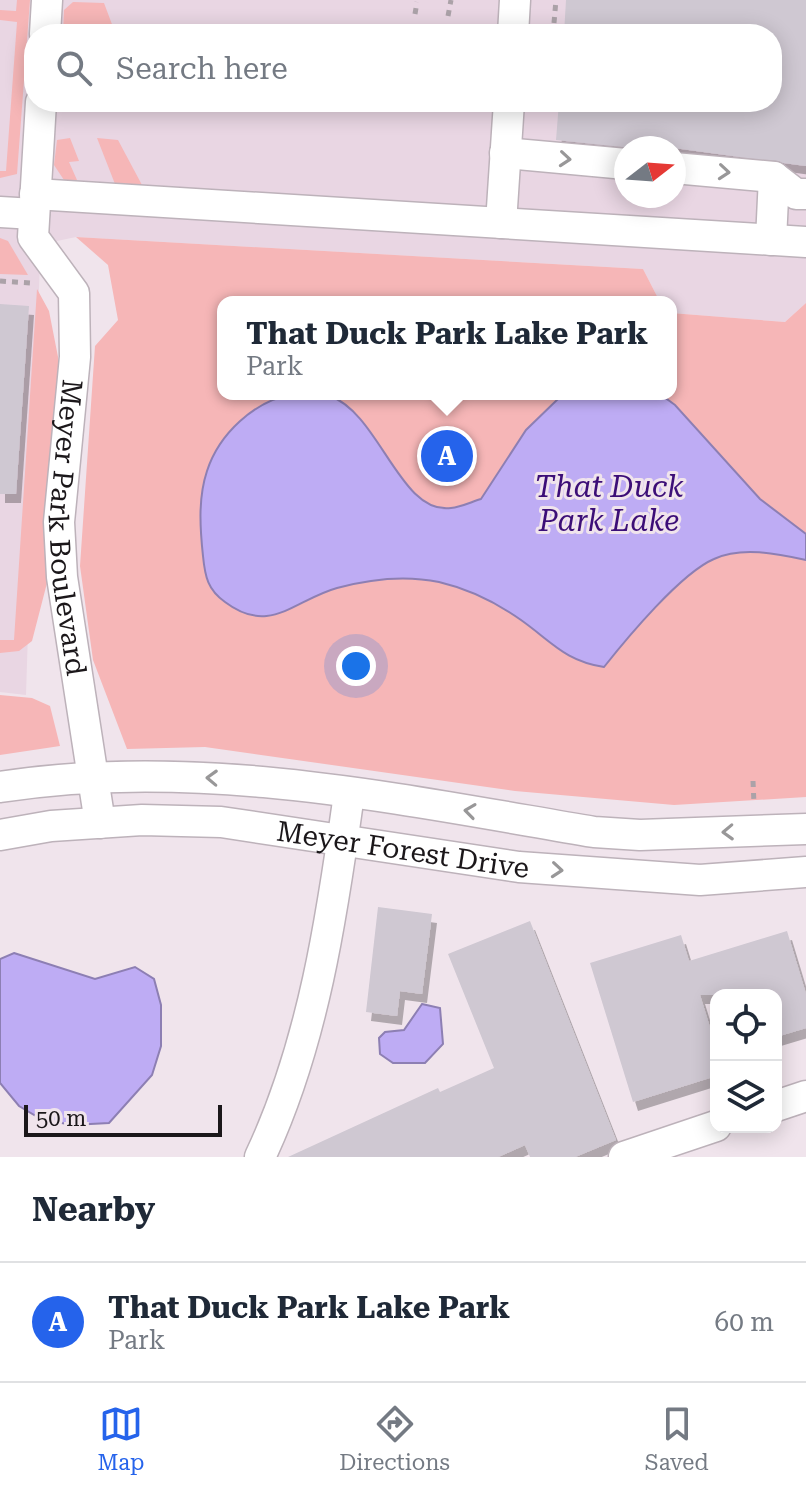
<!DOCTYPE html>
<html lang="en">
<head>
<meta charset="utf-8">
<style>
	:root { --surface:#fff; --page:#f6f6f7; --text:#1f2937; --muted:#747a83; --line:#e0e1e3; --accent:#2563eb }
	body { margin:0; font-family:"Roboto Serif",serif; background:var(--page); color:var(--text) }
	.controls { position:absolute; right:24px; bottom:24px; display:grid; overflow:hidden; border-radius:16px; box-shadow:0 4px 20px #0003 }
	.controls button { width:72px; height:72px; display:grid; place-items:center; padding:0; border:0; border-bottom:2px solid var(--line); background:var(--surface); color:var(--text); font:40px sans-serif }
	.compass { position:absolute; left:614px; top:136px; width:72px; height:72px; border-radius:50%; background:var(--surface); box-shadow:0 4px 20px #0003; rotate:73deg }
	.scale { position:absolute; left:24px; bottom:20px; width:198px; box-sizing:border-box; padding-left:8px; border:4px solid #1b171a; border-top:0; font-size:22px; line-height:28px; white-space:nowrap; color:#1b171a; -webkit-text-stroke:6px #f0e4ec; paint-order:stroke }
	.you { position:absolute; left:356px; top:666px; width:28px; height:28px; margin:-20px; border:6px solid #fff; border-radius:50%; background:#1a73e8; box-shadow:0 0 0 12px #1a73e833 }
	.badge { display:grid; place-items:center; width:52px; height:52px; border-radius:50%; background:var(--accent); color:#fff; font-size:26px; font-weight:700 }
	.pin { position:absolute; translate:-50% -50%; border:4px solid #fff; box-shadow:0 2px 8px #0006 }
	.popup { position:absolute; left:217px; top:296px; width:460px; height:104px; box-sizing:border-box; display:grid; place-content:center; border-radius:16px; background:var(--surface); filter:drop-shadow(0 2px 6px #0005); font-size:26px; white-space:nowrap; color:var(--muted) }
	.popup b { font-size:30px; color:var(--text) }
	.popup::after { content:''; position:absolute; left:50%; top:100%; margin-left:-16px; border:16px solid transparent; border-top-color:var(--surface) }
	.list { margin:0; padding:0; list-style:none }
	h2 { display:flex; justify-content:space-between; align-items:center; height:104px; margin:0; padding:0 32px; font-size:34px }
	h2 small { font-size:26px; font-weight:400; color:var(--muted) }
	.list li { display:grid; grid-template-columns:52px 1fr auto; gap:24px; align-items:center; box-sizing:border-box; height:120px; padding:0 32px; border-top:2px solid var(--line) }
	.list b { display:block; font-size:30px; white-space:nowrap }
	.list p { margin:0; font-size:26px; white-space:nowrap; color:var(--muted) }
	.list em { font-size:26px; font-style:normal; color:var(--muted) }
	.icon { flex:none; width:44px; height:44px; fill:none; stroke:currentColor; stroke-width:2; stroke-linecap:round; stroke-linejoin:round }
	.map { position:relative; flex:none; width:806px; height:1157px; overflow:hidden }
	.search { position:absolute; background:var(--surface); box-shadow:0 4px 20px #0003; left:24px; right:24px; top:24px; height:88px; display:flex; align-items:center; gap:20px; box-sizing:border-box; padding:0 28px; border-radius:32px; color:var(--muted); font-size:30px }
	.sheet { height:224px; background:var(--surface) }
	nav { display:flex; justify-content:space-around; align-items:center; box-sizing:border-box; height:112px; border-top:2px solid var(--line); background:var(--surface); font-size:22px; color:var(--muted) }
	nav a { display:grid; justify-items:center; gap:4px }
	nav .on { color:var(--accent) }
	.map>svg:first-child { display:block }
</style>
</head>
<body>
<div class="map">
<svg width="806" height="1157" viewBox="0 0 806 1157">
	<defs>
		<filter id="shadow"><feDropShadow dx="5" dy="9" stdDeviation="0" flood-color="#0004"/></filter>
	</defs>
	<rect width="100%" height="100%" fill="#f0e4ec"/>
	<path fill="#e9d6e3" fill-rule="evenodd" d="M0,0H806V303L785,322L671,313V302H660L643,269L76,237L57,241L40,258L26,695L0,692ZM34,34H772V102H34ZM626,148H674V196H626Z"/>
	<g fill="#f6b6b7">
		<polygon points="17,0 30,0 17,174 0,178 0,171 6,171 17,22 0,20 0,10 16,11"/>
		<polygon points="73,2 104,3 113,27 78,26 81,34 63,34 64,10"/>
		<polygon points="70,138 79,161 69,162 77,180 64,180 54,165 57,140"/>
		<polygon points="97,138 118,140 142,185 115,184"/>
		<polygon points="76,237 643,269 660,302 223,302 223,394 671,394 671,313 785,322 806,303 806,797 674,805 515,791 205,747 127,749 93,660 80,566 95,346 118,320 108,265"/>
		<polygon points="0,238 8,241 28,275 0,274"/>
		<polygon points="37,289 49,311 59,362 47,583 32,641 19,651 0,653 0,640 14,640"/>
		<polygon points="0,695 32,698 50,706 60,746 0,755"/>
	</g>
	<g fill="#beacf4" stroke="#8d7fb3" stroke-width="2">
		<path d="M293,394C304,394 319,393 330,396C380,414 400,515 451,508C461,507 471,502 481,499L526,430L560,397L660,394L675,405L760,499L806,534V560C778,554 742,546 714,559C681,573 627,638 604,667C565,661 552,642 521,620C497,603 469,589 439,582C405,575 370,579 337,588C294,600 270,636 225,602C208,590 205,577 203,556C200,528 198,498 207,471C219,434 254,401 293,394Z"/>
		<polygon points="14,953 95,979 135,967 154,979 161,1005 161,1046 152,1075 109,1123 72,1125 41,1119 19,1106 0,1083 0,959"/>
		<polygon points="422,1004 440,1008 443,1044 425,1063 393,1063 380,1054 379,1038 385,1032 404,1030"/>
	</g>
	<g fill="#cfc8d2" filter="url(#shadow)">
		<polygon points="566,0 806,0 806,166 674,148 633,148 556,140 559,102 772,102 772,34 564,34"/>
		<polygon points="0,304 29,306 16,494 0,494"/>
		<polygon points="378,907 432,914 422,994 400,991 397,1016 366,1012"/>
		<polygon points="530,921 616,1140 575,1157 530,1157 525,1145 498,1157 288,1157 438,1088 440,1092 494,1068 448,954"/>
		<polygon points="787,931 806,994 806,1028 776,1037 776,995 700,995 716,1047 716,1076 633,1102 590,963 681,935 689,961"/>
	</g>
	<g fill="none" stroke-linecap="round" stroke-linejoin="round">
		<g stroke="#bdb2ba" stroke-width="33">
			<g id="minor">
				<polyline points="45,34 47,0"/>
				<polyline points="513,34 515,0"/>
				<path id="s1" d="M41,102L33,237L74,293L75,357L59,522L62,577L100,823"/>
				<polyline points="505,153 626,164"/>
				<polyline points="674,168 774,177"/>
				<polyline points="35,194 806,242"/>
				<polyline points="0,212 34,214"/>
				<polyline points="501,223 509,102"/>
				<polyline points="771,240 774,177 796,194 806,194"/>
				<path d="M0,787C198,756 398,799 594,832L640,835L806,829"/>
				<path id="s2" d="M0,835L51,826L142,820L221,822L519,867L700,880L806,872"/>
				<polyline points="776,1106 806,1096"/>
				<path d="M260,1157C313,1045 332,917 349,794"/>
				<polyline points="624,1157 716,1126"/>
			</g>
		</g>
		<g stroke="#aba2a8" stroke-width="5" stroke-dasharray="6 6" stroke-linecap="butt">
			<polyline points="415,14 417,2"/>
			<polyline points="448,16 451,0"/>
			<polyline points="554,23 556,0"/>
			<polyline points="0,281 30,283"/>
			<polyline points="753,781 754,804"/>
		</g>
		<use href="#minor" stroke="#fff" stroke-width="30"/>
	</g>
	<defs><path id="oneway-chevron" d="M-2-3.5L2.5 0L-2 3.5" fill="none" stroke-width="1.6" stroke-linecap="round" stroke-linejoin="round" transform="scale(2)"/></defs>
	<g stroke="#989798">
		<use href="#oneway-chevron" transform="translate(565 159) rotate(5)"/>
		<use href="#oneway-chevron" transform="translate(724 172) rotate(5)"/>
		<use href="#oneway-chevron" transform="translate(212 778) rotate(-178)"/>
		<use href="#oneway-chevron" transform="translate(470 811) rotate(-172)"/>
		<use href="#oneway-chevron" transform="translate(728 832) rotate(178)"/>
		<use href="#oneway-chevron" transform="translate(557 870) rotate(5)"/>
	</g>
	<g text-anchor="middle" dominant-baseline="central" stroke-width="6" stroke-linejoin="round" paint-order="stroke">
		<g font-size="28" fill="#1b171a" stroke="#f0e4ec">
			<text stroke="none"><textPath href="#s1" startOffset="440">Meyer Park Boulevard</textPath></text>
			<text stroke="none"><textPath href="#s2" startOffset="406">Meyer Forest Drive</textPath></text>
		</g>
		<g font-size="30" font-style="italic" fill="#3c0e77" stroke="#f0e4ec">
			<text x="609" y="486">That Duck<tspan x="609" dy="34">Park Lake</tspan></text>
		</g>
	</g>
</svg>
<div class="controls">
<button><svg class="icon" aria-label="locate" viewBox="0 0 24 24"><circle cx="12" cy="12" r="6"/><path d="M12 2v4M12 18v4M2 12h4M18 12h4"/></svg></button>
<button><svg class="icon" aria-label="layers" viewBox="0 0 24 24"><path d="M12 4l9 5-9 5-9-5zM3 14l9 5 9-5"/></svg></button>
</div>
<svg class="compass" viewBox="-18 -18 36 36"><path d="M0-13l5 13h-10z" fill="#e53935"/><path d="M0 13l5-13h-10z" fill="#747a83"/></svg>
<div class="scale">50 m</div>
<div class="you"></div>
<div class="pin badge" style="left:447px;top:456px">A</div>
<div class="popup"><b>That Duck Park Lake Park</b>Park</div>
<div class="search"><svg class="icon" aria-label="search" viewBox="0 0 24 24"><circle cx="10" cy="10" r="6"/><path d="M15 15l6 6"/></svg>Search here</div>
</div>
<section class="sheet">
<h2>Nearby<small></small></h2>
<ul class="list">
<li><span class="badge">A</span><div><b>That Duck Park Lake Park</b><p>Park</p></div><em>60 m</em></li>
</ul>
</section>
<nav>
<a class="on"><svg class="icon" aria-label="map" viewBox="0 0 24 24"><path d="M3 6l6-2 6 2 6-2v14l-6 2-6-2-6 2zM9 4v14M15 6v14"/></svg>Map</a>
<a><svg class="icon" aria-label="directions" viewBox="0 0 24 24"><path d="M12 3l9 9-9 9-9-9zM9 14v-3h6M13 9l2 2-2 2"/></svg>Directions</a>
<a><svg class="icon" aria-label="saved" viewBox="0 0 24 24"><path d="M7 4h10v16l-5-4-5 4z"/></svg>Saved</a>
</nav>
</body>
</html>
